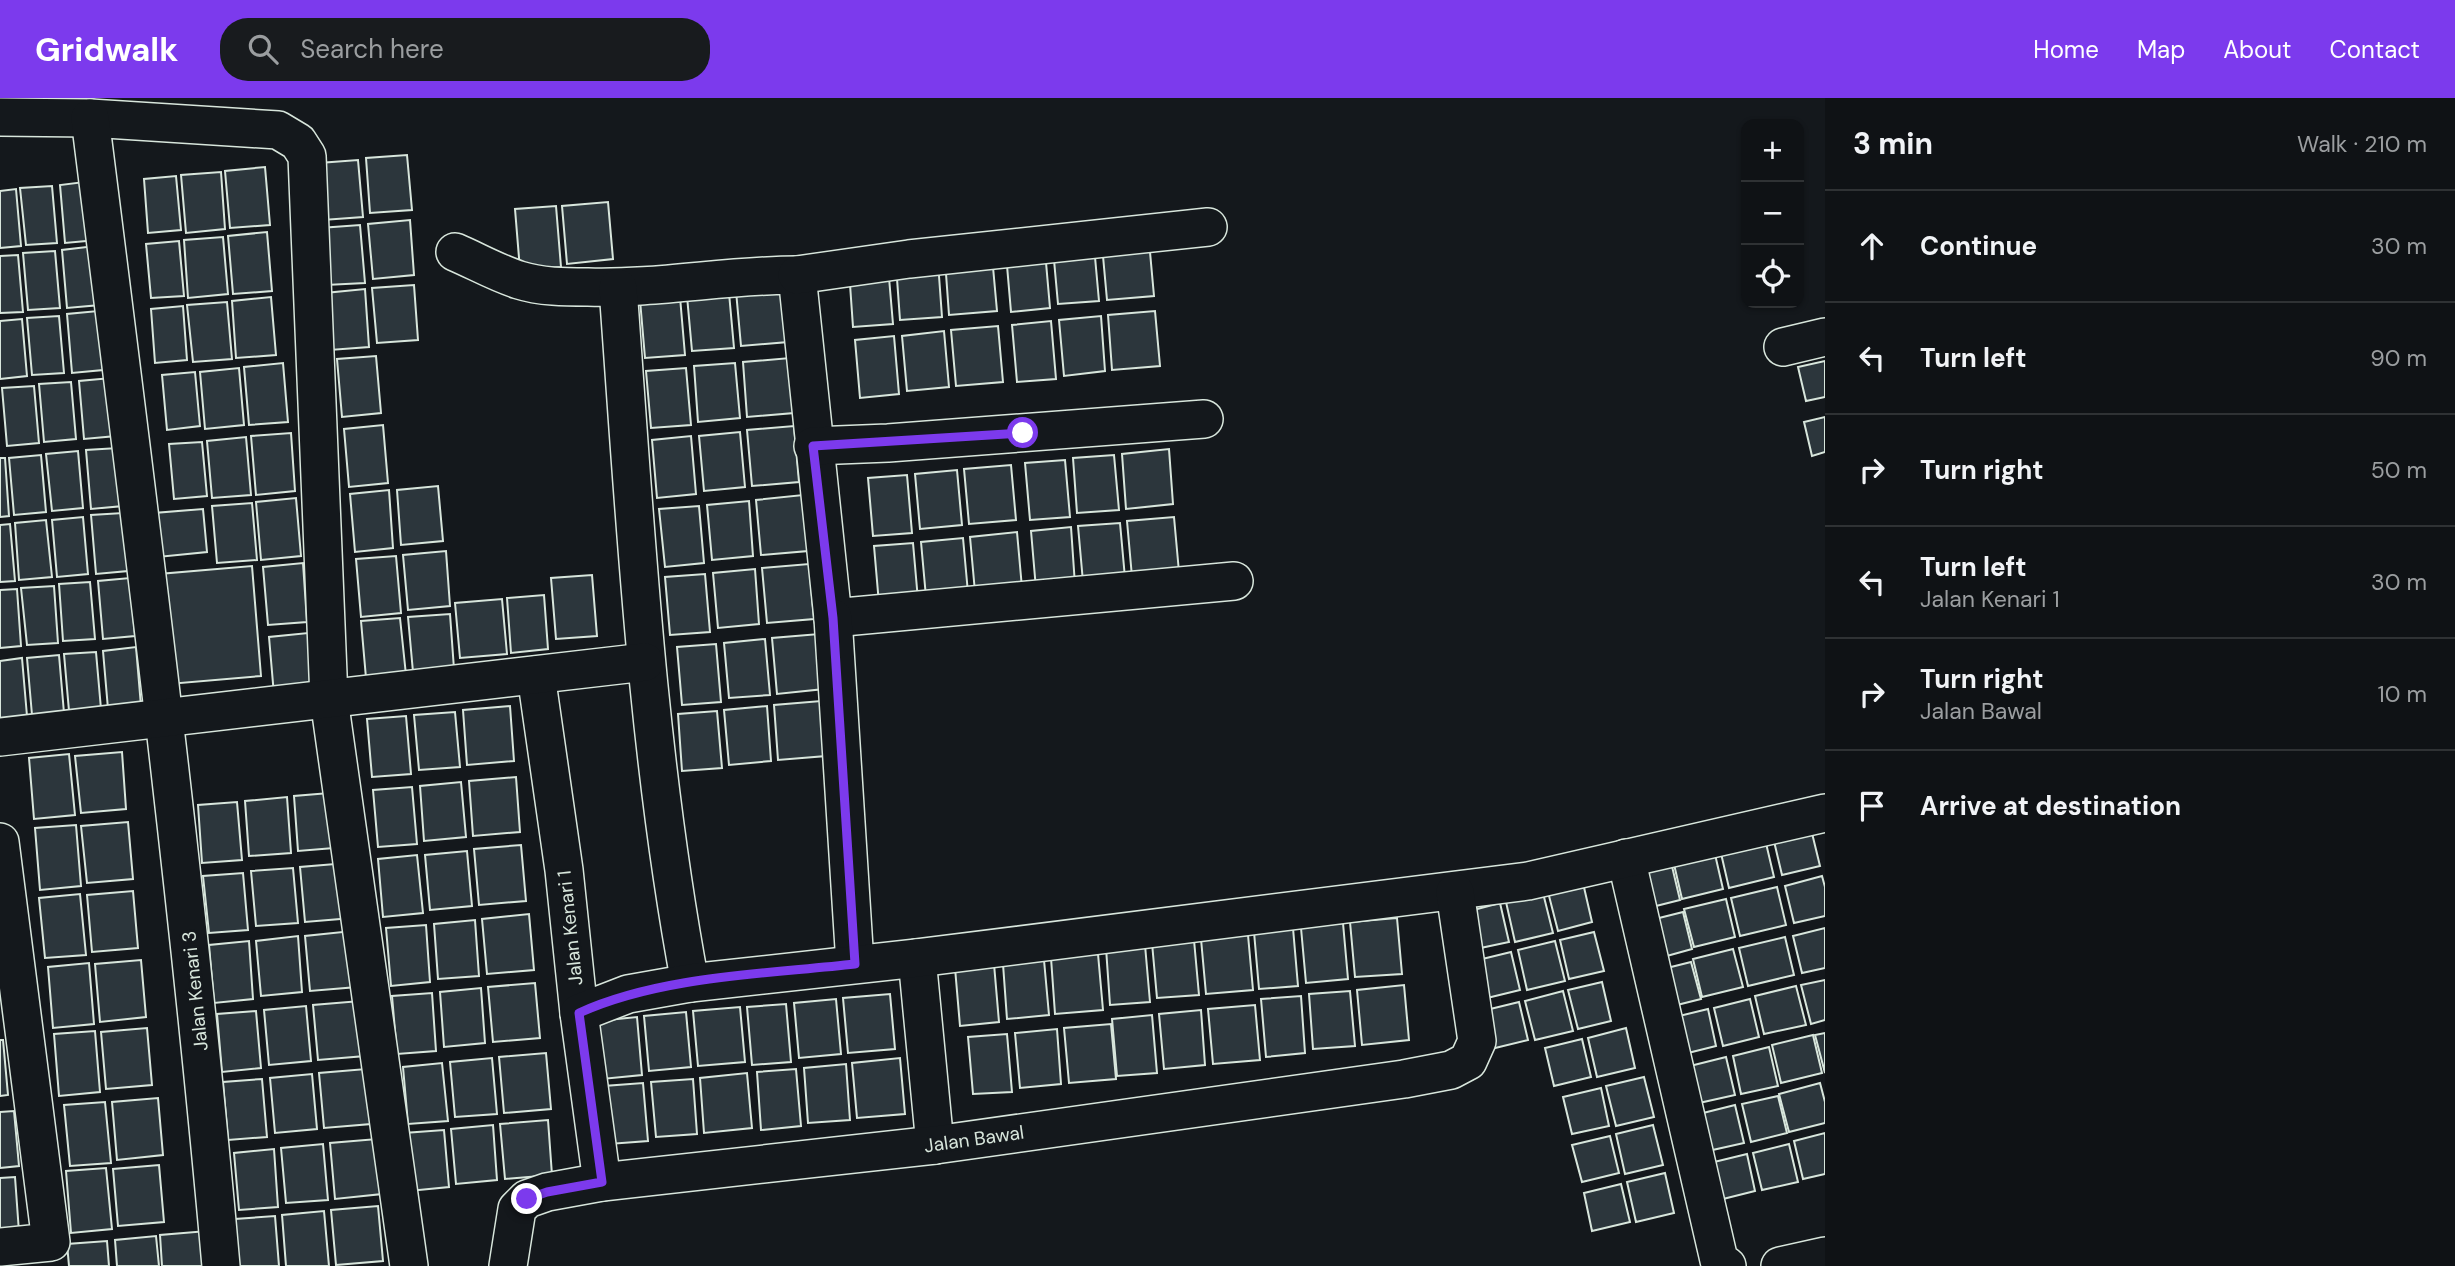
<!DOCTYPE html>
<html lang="en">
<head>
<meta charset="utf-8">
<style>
	:root { --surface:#0f1215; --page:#181b1e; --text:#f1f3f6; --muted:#9b9ea0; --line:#2f3234; --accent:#7c3aed }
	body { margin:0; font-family:"DM Sans",sans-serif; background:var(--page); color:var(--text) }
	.controls { position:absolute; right:21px; top:21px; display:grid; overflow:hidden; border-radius:14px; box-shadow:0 2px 5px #0004 }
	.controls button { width:63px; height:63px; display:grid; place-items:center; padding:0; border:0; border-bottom:2px solid var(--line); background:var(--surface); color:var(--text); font:35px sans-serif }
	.stop { position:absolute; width:21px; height:21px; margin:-16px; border:5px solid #7c3aed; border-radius:50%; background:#fff }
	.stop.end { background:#7c3aed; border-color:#fff; box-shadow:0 2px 7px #0008 }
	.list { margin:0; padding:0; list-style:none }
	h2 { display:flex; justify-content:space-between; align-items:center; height:91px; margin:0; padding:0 28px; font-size:30px }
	h2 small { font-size:23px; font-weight:400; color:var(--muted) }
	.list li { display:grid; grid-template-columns:46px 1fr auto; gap:21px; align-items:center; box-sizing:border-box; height:112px; padding:0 28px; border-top:2px solid var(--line) }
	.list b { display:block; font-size:26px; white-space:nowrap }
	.list p { margin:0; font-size:23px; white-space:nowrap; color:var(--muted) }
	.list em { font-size:23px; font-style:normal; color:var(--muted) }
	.icon { flex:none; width:38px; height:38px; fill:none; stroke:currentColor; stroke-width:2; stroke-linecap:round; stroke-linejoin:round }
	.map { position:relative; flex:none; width:1825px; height:1168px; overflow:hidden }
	header { display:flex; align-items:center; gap:42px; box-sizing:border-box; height:98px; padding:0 35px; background:var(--accent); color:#fff }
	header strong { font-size:33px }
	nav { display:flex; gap:38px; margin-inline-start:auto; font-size:24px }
	.search { width:490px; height:63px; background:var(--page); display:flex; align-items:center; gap:18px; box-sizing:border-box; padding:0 24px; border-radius:28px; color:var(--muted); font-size:26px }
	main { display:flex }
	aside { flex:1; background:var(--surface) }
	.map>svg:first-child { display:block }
</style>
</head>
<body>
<header>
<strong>Gridwalk</strong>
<div class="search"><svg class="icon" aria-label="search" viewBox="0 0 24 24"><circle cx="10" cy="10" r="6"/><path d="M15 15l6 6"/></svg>Search here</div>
<nav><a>Home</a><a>Map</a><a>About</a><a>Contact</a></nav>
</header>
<main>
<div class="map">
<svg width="1825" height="1168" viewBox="0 0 1825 1168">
	<rect width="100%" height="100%" fill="#14181c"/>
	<g fill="#2c363c" stroke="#d8e6dc" stroke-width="2">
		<polygon points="407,57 412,112 370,115 366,60"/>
		<polygon points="358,62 363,119 323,122 319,65"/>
		<polygon points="265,69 270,127 230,130 225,73"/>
		<polygon points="221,74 225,131 186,135 181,77"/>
		<polygon points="176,78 181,132 148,135 144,81"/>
		<polygon points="92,83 97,142 65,145 60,87"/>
		<polygon points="52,88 57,145 26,147 20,90"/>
		<polygon points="16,91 21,148 0,150 0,93"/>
		<polygon points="608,104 613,161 567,166 562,108"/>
		<polygon points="556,108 561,169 520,172 515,111"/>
		<polygon points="410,122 414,177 373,181 368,126"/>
		<polygon points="360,127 365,185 326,187 320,130"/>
		<polygon points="267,134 272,193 233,196 228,138"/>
		<polygon points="223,139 228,196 188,200 184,142"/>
		<polygon points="179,143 184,198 151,200 146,146"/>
		<polygon points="1149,143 1154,198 1107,202 1102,147"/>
		<polygon points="95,148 100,207 67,210 62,152"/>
		<polygon points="1094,148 1099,203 1058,206 1053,151"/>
		<polygon points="55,153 60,210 28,212 23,155"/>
		<polygon points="1045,153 1050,210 1011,214 1006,156"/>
		<polygon points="18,157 23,214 0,215 0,158"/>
		<polygon points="992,158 997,213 949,217 945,162"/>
		<polygon points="938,164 942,219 900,222 896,167"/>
		<polygon points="888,168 893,226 853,229 849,172"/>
		<polygon points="414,187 418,242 377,245 372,190"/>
		<polygon points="784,189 788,244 741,248 736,193"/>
		<polygon points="365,191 369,249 330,252 325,195"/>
		<polygon points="729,195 734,250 692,253 687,198"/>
		<polygon points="271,199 276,257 236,260 232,203"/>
		<polygon points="680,199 685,257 645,260 640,202"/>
		<polygon points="227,204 232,261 193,264 187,207"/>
		<polygon points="183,208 187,262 155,265 151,211"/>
		<polygon points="98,213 103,272 72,275 67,216"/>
		<polygon points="1155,213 1160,268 1112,272 1108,217"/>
		<polygon points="59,218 64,275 32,277 27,220"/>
		<polygon points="1101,218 1105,273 1064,278 1059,222"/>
		<polygon points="22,221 27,278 0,281 0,223"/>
		<polygon points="1051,223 1056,281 1017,284 1012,227"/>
		<polygon points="998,228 1003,284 956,288 951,232"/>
		<polygon points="944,233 949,289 907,293 902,238"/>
		<polygon points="894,238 899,296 860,300 855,242"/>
		<polygon points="376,258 381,315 342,319 337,261"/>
		<polygon points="790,260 794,315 747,319 743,264"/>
		<polygon points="1825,263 1825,299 1806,303 1798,269"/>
		<polygon points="283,265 288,324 249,327 244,269"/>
		<polygon points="735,265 740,320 698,324 694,268"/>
		<polygon points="239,270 244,327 205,331 200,274"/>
		<polygon points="686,270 691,327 651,330 646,273"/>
		<polygon points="195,274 200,328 167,332 162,277"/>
		<polygon points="111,280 116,338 84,341 79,283"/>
		<polygon points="71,284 76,341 44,344 39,286"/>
		<polygon points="34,288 39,345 7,348 2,290"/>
		<polygon points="1825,319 1825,354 1812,358 1804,324"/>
		<polygon points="383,327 388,385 349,389 344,331"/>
		<polygon points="794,328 799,384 752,388 747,332"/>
		<polygon points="740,334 745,389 704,393 699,338"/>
		<polygon points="291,335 295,393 256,397 251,338"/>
		<polygon points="691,338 696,396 657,400 652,342"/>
		<polygon points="246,339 251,397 212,400 207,343"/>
		<polygon points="202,344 207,398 174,401 169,346"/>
		<polygon points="118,350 123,408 91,411 86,352"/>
		<polygon points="1169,351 1173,406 1126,411 1122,356"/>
		<polygon points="78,353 83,410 52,413 46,356"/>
		<polygon points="41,357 46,414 14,417 9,360"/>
		<polygon points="1114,357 1119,412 1077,415 1073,360"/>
		<polygon points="0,360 5,360 9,418 0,419"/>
		<polygon points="1065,362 1070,419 1030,422 1025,365"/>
		<polygon points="1011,367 1016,422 969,426 964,371"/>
		<polygon points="957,372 962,427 920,431 915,376"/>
		<polygon points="907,377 912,435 873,438 868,380"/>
		<polygon points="438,388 443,443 401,447 397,392"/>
		<polygon points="389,392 393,450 355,454 350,396"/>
		<polygon points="803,397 808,453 761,457 756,402"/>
		<polygon points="296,400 301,458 261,462 256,404"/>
		<polygon points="749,403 753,458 712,462 707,407"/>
		<polygon points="252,405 257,462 217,465 212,408"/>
		<polygon points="699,408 704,465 665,469 659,411"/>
		<polygon points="203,411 207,454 158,459 154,415"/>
		<polygon points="123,415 128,473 96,476 91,417"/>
		<polygon points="83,419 88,476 57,479 52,422"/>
		<polygon points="1174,419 1179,474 1132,479 1127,423"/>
		<polygon points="46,422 52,479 19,482 15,425"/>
		<polygon points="1120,425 1125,480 1083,484 1078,428"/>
		<polygon points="10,426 15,483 0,484 0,427"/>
		<polygon points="1071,429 1075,487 1036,491 1031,433"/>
		<polygon points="1017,434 1022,490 975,494 970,439"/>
		<polygon points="963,440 968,495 926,499 921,444"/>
		<polygon points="913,445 918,502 879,506 874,448"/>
		<polygon points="446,453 450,508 408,512 403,457"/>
		<polygon points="396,458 401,515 361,519 356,461"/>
		<polygon points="303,465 307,524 268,527 263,469"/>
		<polygon points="809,466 814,521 767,525 762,470"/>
		<polygon points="252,468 261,578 169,586 159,476"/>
		<polygon points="755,471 759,526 718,530 713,475"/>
		<polygon points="705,476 710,534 670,537 665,479"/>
		<polygon points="592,477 597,538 556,541 551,480"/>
		<polygon points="130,480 135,538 103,541 98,483"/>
		<polygon points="90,484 95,541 63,543 59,486"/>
		<polygon points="54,488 58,545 27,547 21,490"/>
		<polygon points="17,491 21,548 0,550 0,492"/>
		<polygon points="544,497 548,551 511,555 507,500"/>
		<polygon points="502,501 507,556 460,560 455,505"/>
		<polygon points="450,516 454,571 413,574 408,519"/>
		<polygon points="400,520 406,577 366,580 361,523"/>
		<polygon points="308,535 313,594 274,597 269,539"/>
		<polygon points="819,536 824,591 777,596 772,540"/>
		<polygon points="765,541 770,597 729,600 724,545"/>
		<polygon points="716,546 721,604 682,607 677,549"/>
		<polygon points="136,549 141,608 108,611 103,553"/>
		<polygon points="96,554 101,611 69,613 64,556"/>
		<polygon points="59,557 64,615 32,617 27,560"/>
		<polygon points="22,560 27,618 0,621 0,563"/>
		<polygon points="821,603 826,658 778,662 774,607"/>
		<polygon points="510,608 514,663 467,667 463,612"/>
		<polygon points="767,608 771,663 729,667 724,612"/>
		<polygon points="717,613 722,670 682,673 678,616"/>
		<polygon points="455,614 460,669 419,672 414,617"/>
		<polygon points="406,618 411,676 372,679 367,621"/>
		<polygon points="122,654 126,711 81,715 75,658"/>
		<polygon points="69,656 75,717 34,721 29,660"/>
		<polygon points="516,679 520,734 473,738 469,683"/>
		<polygon points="461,684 466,739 424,743 420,688"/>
		<polygon points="412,689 417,746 378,749 373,692"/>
		<polygon points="341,694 346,749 298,753 294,698"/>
		<polygon points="287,699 291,755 249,758 245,703"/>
		<polygon points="237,704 242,762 202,765 198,707"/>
		<polygon points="128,724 133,781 87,785 81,728"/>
		<polygon points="76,727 81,788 40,792 35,730"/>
		<polygon points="1811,731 1820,768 1782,777 1773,739"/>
		<polygon points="1765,741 1774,779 1729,790 1720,751"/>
		<polygon points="521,747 526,803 479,807 474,751"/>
		<polygon points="1714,752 1723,791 1682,801 1673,762"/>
		<polygon points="467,753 472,808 430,812 425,757"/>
		<polygon points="417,757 423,815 383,819 378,761"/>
		<polygon points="1671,764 1680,802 1644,811 1634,773"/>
		<polygon points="347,765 352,820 305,824 300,769"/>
		<polygon points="293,770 298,825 256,828 251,773"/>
		<polygon points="243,775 248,832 209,835 203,778"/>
		<polygon points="1822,778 1825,789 1825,818 1794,825 1785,788"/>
		<polygon points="1583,785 1592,824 1558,833 1548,794"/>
		<polygon points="1777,789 1786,827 1740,838 1731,800"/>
		<polygon points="133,793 138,850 92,854 87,797"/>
		<polygon points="1543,795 1553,835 1515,844 1506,804"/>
		<polygon points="80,796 86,857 45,860 39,800"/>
		<polygon points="1726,801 1735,839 1694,849 1684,811"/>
		<polygon points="1500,805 1509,844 1471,852 1462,815"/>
		<polygon points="1683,814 1692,851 1656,861 1647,823"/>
		<polygon points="529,816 534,872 487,876 482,821"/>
		<polygon points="1397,820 1402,876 1355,879 1350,824"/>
		<polygon points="475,822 479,878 438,881 434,826"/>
		<polygon points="1343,825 1348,881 1306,885 1301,830"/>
		<polygon points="426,827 430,884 391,888 386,830"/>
		<polygon points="1293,830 1298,888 1259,891 1254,834"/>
		<polygon points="1825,830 1825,870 1802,875 1793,838"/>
		<polygon points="352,833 357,889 310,893 305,838"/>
		<polygon points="1594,834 1604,873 1569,881 1560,842"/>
		<polygon points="1248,837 1253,892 1206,896 1201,841"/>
		<polygon points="298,838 302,894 261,898 256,843"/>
		<polygon points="1785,839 1794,877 1748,888 1739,850"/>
		<polygon points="1194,842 1199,897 1157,900 1152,845"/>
		<polygon points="249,843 253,901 214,905 209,847"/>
		<polygon points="1555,843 1565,883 1527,892 1518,852"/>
		<polygon points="1145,847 1150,904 1110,907 1106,850"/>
		<polygon points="1733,851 1743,889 1702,899 1693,861"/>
		<polygon points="1511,854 1520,892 1483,901 1474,863"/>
		<polygon points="1098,856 1103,912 1055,916 1051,860"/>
		<polygon points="141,862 146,919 100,924 95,866"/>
		<polygon points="1044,862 1049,917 1007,921 1003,866"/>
		<polygon points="1691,864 1701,901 1665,910 1655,873"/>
		<polygon points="89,865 94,926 53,930 48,869"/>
		<polygon points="994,866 999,924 960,928 955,870"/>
		<polygon points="1825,882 1825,922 1811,926 1801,887"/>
		<polygon points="1602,884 1611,923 1578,931 1568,892"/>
		<polygon points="535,885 540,940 493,944 488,889"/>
		<polygon points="1404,887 1409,942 1362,947 1357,892"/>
		<polygon points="1796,888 1806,927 1764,936 1755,898"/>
		<polygon points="481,890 485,945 444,949 440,894"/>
		<polygon points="1350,893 1355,948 1313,951 1309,896"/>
		<polygon points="1563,893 1573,933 1535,942 1525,903"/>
		<polygon points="432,895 436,953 397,956 392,898"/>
		<polygon points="890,896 895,951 848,955 843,900"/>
		<polygon points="1301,898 1305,955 1266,959 1261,901"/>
		<polygon points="836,901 841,956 799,960 794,905"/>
		<polygon points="1750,901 1759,939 1723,948 1714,910"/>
		<polygon points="360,903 365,958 318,962 313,907"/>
		<polygon points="1519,904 1528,942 1491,951 1482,913"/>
		<polygon points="786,906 791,964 752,967 747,909"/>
		<polygon points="1255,907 1260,962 1213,966 1208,911"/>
		<polygon points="306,908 311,963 269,967 264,912"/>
		<polygon points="740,909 745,964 698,968 693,913"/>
		<polygon points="1708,911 1716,948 1680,957 1671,920"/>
		<polygon points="1201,912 1205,967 1164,971 1159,916"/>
		<polygon points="256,913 261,970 222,974 217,916"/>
		<polygon points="686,914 691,969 649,973 644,918"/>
		<polygon points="1152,917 1157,975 1117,978 1112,921"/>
		<polygon points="637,919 642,977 602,981 598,923"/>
		<polygon points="1111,926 1116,981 1069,985 1064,930"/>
		<polygon points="147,930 152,987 106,991 101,934"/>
		<polygon points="1626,930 1635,970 1597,979 1588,940"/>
		<polygon points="1057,931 1061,986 1020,990 1015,935"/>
		<polygon points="95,933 100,994 59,998 54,936"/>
		<polygon points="1825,935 1825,975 1815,937"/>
		<polygon points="1007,936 1012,994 973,996 968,939"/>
		<polygon points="1813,937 1822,975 1781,985 1772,947"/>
		<polygon points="1582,941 1591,979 1554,988 1545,950"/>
		<polygon points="0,942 3,942 8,997 0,998"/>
		<polygon points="1769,949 1778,988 1741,996 1733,958"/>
		<polygon points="546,955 551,1011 504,1015 499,959"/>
		<polygon points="1726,959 1735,997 1699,1005 1690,968"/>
		<polygon points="492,960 497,1016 455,1019 450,964"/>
		<polygon points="900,960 905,1016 857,1020 852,965"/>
		<polygon points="442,965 448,1023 408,1026 403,969"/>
		<polygon points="846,966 850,1022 808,1025 804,970"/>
		<polygon points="366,971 371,1026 324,1030 319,975"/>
		<polygon points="796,971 801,1028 761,1032 757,974"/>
		<polygon points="747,975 752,1030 704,1035 700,980"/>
		<polygon points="312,976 317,1031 275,1035 270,980"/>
		<polygon points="1644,979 1654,1019 1616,1028 1606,988"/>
		<polygon points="262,981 267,1039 228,1042 223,984"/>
		<polygon points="693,981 697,1036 656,1039 651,984"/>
		<polygon points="643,985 648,1043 609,1046 604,988"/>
		<polygon points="1820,985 1825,1004 1825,1025 1789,1034 1779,996"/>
		<polygon points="1601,990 1609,1028 1572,1036 1563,999"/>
		<polygon points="1778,998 1787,1035 1751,1044 1742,1006"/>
		<polygon points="158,1000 163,1057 117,1062 112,1004"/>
		<polygon points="105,1004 111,1065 70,1068 64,1007"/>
		<polygon points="1735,1007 1744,1045 1708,1053 1699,1016"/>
		<polygon points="14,1013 19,1068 0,1070 0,1014"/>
		<polygon points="548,1022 552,1077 505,1081 500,1026"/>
		<polygon points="493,1027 497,1082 456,1086 451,1031"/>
		<polygon points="1653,1027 1663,1067 1625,1076 1616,1036"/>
		<polygon points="444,1032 449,1089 409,1093 404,1035"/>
		<polygon points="1825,1035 1825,1076 1803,1081 1794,1043"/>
		<polygon points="1610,1038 1619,1075 1582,1084 1572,1047"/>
		<polygon points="377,1041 382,1096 335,1101 330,1045"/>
		<polygon points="323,1046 328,1102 286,1105 281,1050"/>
		<polygon points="1789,1046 1798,1084 1762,1092 1753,1055"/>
		<polygon points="274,1051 278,1109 239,1112 234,1055"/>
		<polygon points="1747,1056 1755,1093 1719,1102 1710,1065"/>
		<polygon points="159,1067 164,1124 118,1128 113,1071"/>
		<polygon points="106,1070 112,1131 71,1135 66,1073"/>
		<polygon points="1665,1075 1674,1115 1636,1124 1627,1084"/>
		<polygon points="15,1079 19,1134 0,1136 0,1080"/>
		<polygon points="1621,1086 1630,1124 1592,1133 1584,1095"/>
		<polygon points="378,1108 383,1163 336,1167 331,1112"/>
		<polygon points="324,1113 329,1168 286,1168 282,1117"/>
		<polygon points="275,1118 279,1168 239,1168 235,1121"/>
		<polygon points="207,1133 210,1168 162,1168 160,1137"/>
		<polygon points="156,1138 159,1168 117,1168 115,1142"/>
		<polygon points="107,1143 109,1168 69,1168 67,1146"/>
	</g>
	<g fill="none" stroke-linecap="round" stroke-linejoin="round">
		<g stroke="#d8e6dc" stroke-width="40">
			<g id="street">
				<polyline points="0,19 90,20 278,32 298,44 307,58 329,601 409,1168"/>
				<path d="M90,20C138,402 187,784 221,1168"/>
				<path d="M455,154C476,163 497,175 519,182C541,189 565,189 588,189C658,191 727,177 797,177L833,520L1234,483"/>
				<polyline points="797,177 909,161 1208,129"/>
				<path d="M618,190C635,422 647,655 690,885"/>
				<polyline points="1783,249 1825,239"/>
				<polyline points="813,348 888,345 1204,321"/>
				<polyline points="833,520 855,866"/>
				<polyline points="536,577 564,772 579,915 602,1084"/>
				<polyline points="0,639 645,564"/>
				<polyline points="0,744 51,1144 0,1149"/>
				<polyline points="1626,760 1719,1162 1727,1168"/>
				<polyline points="917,860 935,1047"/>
				<polyline points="579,915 628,896 690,885 917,860 1528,783 1825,715"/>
				<polyline points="508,1168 517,1111 527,1101 547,1094 602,1084 935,1047 1404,981 1451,972 1468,963 1477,943 1455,794"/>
				<polyline points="1780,1168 1825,1158"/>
			</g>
		</g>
		<use href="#street" stroke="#14181c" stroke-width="37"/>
	</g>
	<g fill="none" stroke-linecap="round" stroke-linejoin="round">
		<path stroke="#7c3aed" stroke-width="9" d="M527,1101L547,1094L602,1084L579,915C660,878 766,876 855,866L833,520L813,348L1023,335"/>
	</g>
	<g text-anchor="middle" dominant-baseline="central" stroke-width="5" stroke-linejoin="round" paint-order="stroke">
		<g font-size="19" fill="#d8e6dc" stroke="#14181c">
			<text transform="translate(570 830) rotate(-96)">Jalan Kenari 1</text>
			<text transform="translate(195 893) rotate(-96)">Jalan Kenari 3</text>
			<text transform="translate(974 1041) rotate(-8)">Jalan Bawal</text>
		</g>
	</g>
</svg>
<div class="controls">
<button>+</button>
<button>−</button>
<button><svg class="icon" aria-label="locate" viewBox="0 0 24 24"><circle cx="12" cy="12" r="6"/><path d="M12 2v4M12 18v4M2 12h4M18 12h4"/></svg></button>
</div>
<div class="stop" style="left:1023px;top:335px"></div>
<div class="stop end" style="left:527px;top:1101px"></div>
</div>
<aside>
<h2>3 min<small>Walk · 210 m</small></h2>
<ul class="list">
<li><svg class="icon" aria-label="ahead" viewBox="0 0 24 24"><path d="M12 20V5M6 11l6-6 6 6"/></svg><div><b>Continue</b></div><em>30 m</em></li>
<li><svg class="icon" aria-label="left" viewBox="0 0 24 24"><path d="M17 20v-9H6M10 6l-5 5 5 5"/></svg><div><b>Turn left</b></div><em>90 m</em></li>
<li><svg class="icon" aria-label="right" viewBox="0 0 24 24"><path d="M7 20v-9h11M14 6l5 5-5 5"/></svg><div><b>Turn right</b></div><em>50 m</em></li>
<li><svg class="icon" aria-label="left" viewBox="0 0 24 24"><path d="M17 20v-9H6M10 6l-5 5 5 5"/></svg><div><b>Turn left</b><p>Jalan Kenari 1</p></div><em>30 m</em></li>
<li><svg class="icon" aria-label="right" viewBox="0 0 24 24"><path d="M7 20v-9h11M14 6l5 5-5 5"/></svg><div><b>Turn right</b><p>Jalan Bawal</p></div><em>10 m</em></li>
<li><svg class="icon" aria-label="arrive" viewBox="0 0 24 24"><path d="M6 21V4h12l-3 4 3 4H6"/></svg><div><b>Arrive at destination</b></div></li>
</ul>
</aside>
</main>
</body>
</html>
